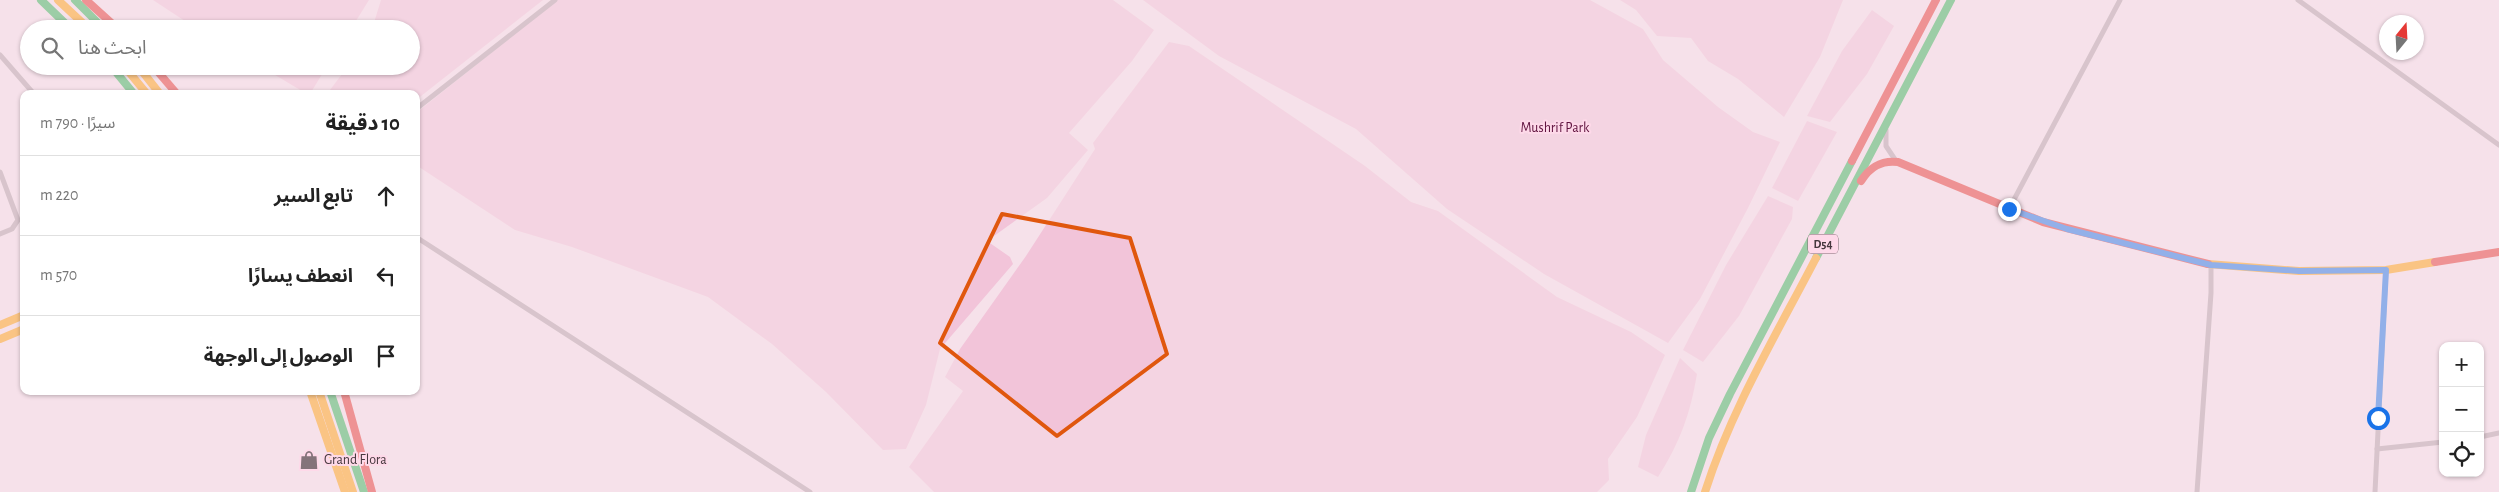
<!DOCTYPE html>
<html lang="ar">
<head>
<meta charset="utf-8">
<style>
	:root { --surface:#fff; --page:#f2f2f2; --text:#222; --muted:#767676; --line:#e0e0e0 }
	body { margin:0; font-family:"Alegreya Sans","Noto Sans Arabic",sans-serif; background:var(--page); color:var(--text); direction:rtl }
	.controls { position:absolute; right:15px; bottom:15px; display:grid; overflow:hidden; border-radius:10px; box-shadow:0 1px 4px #0004 }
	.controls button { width:45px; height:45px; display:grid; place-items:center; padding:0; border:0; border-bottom:1px solid var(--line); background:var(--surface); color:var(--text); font:25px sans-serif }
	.compass { position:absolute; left:2379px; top:15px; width:45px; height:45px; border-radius:50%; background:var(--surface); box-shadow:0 1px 4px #0004; rotate:18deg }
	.stop { position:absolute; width:15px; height:15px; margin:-11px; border:4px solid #1a73e8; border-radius:50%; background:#fff }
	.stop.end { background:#1a73e8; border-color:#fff; box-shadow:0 1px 5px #0008 }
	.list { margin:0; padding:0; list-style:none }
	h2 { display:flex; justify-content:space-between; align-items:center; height:65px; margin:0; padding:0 20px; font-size:21px }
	h2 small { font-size:16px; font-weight:400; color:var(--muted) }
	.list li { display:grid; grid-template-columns:32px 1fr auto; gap:15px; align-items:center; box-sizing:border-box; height:80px; padding:0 20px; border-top:1px solid var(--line) }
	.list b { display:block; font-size:19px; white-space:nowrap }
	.list em { font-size:16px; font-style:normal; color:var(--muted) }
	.icon { flex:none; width:28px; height:28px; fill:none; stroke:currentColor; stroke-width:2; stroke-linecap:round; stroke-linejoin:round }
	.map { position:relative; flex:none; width:2499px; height:492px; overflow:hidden; direction:ltr }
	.search { position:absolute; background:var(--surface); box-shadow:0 1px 4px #0004; left:20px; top:20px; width:400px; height:55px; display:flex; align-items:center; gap:12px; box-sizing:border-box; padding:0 18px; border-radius:28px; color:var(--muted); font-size:19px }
	.panel { position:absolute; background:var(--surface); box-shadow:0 1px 4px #0004; left:20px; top:90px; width:400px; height:305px; border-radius:10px; direction:rtl }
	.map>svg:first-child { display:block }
</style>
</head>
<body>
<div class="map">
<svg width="2499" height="492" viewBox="0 0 2499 492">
	<rect width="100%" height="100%" fill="#f6e1ea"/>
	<g fill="#f2c4d9">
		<polygon points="153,0 369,0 351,29 197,29"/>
		<polygon points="381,0 543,0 416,100 416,94 327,94 348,66 411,66 411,29 372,29"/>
		<polygon points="557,0 1113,0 1154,30 1132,61 1069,133 1088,150 1047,198 987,241 1010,257 1013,264 940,349 926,405 906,449 883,450 826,392 772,344 708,297 572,247 515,230 416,165 416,113"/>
		<polygon points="1143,0 1590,0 1643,29 1663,60 1718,107 1753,132 1780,142 1748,208 1700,299 1668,343 1544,274 1447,209 1356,129 1219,56"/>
		<polygon points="1620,0 1843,0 1820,57 1784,117 1738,79 1708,61 1691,38 1657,36 1636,10"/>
		<polygon points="1872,10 1894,26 1867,74 1830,122 1807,116 1842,51"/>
		<polygon points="1169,42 1189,46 1365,166 1411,202 1438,211 1557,297 1631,332 1665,355 1637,417 1608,459 1609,480 1597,492 934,492 909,467 963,391 945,377 960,349 1026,256 1095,149 1093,143"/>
		<polygon points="260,66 327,66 310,94 307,94"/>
		<polygon points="1807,121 1837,132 1798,201 1772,188"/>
		<polygon points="1768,196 1793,207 1792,219 1739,316 1703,362 1683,350 1726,265"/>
		<path d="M1680,358L1697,374C1690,415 1680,442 1658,477L1638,467L1646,435Z"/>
	</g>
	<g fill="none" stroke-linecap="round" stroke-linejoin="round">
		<g stroke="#b3a1a9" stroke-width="5">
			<polyline points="2298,0 2499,145"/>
			<polyline points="0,55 34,94"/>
			<polyline points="416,109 555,0"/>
			<polyline points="1886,130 1886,146 1896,161"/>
			<polyline points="0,172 18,220 12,229 0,234"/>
			<polyline points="2009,209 2120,0"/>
			<polyline points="416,237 810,492"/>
			<polyline points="2480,437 2499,433"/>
			<polyline points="2377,449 2443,442"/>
			<polyline points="2197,492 2211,293 2211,265"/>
			<polyline points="2375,492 2386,270"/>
		</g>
		<g stroke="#30b455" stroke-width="8">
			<polyline points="41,0 71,29"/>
			<polyline points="75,0 104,29"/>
			<polyline points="111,66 134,94"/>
			<polyline points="1816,258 1951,0"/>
			<polyline points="330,391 364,492"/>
			<polyline points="1691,492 1709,438 1730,394 1852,161"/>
		</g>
		<g stroke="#ff9f0a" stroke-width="8">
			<polyline points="58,0 89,29"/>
			<polyline points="124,66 147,94"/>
			<polyline points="138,66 160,94"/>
			<polyline points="2208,264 2299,271 2386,270 2435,262"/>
			<polyline points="0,325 24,315"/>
			<polyline points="0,339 24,329"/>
			<polyline points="310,391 345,492"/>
			<polyline points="319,391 353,492"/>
			<path d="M1705,492C1731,410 1776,335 1816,258"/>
		</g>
		<g stroke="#e5322d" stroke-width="8">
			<polyline points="86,0 118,29"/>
			<polyline points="153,66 177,94"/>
			<polyline points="1852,161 1936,0"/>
			<path d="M1861,181C1870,167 1881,160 1898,162L2043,222L2208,264"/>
			<polyline points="2435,262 2499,252"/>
			<polyline points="344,391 372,492"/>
		</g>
	</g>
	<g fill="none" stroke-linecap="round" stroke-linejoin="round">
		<polyline stroke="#1a73e8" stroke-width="6" points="2009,209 2067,229 2211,265 2299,271 2386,270 2378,418"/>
	</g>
	<path d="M0 0H2499V492H0ZM1002,214L1130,238L1167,354L1057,436L940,343Z" fill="#f6e1ea" fill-opacity=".55" fill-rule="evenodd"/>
	<path fill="none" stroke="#e0570e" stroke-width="4" stroke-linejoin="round" d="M1002,214L1130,238L1167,354L1057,436L940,343Z"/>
	<defs>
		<g id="shop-bare" transform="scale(1.5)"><path d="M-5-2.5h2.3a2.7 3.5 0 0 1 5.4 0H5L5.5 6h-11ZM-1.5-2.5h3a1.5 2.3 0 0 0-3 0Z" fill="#84737a" stroke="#fed9e9" stroke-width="2.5" paint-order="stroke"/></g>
	</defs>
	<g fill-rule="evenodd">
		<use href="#shop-bare" x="309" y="460"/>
	</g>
	<g text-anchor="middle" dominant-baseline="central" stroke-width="4" stroke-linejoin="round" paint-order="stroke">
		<rect fill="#fed9e9" stroke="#7d6871" stroke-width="1" x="1808" y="234.5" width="30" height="19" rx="4"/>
		<g font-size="12" font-weight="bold" fill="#46383e">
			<text x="1823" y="244">D54</text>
		</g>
		<g font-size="14" fill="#60133f" stroke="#fed9e9">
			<text x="1555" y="128">Mushrif Park</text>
		</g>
		<g font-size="14" fill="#46383e" stroke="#fed9e9" text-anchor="start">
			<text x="324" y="460">Grand Flora</text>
		</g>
	</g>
</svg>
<div class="controls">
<button>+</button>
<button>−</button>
<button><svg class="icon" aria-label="locate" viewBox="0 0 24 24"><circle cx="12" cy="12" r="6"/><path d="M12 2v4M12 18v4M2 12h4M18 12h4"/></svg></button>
</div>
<svg class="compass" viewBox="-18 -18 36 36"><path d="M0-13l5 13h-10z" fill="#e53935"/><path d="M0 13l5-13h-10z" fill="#767676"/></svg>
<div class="stop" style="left:2378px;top:418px"></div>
<div class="stop end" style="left:2009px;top:209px"></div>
<div class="search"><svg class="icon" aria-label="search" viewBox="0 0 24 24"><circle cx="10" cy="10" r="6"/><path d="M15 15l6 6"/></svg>ابحث هنا</div>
<section class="panel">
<h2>10 دقيقة<small>سيرًا · 790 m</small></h2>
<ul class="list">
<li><svg class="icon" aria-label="ahead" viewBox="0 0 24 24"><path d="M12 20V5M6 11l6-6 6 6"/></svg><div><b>تابع السير</b></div><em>220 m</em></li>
<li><svg class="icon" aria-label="left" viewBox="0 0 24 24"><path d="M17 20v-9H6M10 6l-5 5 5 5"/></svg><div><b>انعطف يسارًا</b></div><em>570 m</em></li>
<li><svg class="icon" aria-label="arrive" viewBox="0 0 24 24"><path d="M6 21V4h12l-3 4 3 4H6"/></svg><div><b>الوصول إلى الوجهة</b></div></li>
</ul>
</section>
</div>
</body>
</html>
